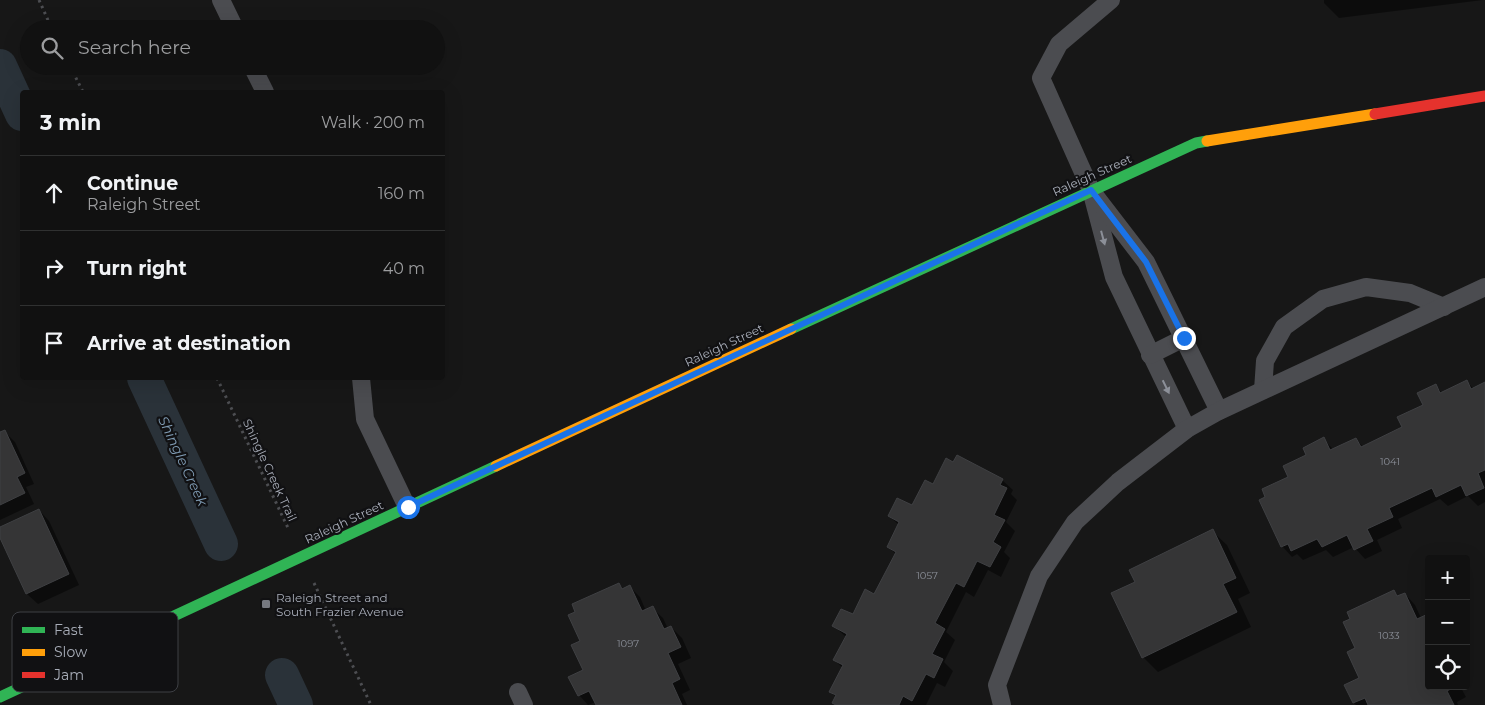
<!DOCTYPE html>
<html lang="en">
<head>
<meta charset="utf-8">
<style>
	:root { --surface:#111; --page:#1a1a1a; --text:#f1f3f6; --muted:#9c9d9f; --line:#303131 }
	body { margin:0; font-family:Montserrat,sans-serif; background:var(--page); color:var(--text) }
	.controls { position:absolute; right:15px; bottom:15px; display:grid; overflow:hidden; border-radius:5px; box-shadow:0 5px 20px #0002 }
	.controls button { width:45px; height:45px; display:grid; place-items:center; padding:0; border:0; border-bottom:1px solid var(--line); background:var(--surface); color:var(--text); font:25px sans-serif }
	.stop { position:absolute; width:15px; height:15px; margin:-11px; border:4px solid #1a73e8; border-radius:50%; background:#fff }
	.stop.end { background:#1a73e8; border-color:#fff; box-shadow:0 1px 5px #0008 }
	.list { margin:0; padding:0; list-style:none }
	h2 { display:flex; justify-content:space-between; align-items:center; height:65px; margin:0; padding:0 20px; font-size:21px }
	h2 small { font-size:16px; font-weight:400; color:var(--muted) }
	.list li { display:grid; grid-template-columns:32px 1fr auto; gap:15px; align-items:center; box-sizing:border-box; height:75px; padding:0 20px; border-top:1px solid var(--line) }
	.list b { display:block; font-size:19px; white-space:nowrap }
	.list p { margin:0; font-size:16px; white-space:nowrap; color:var(--muted) }
	.list em { font-size:16px; font-style:normal; color:var(--muted) }
	.icon { flex:none; width:28px; height:28px; fill:none; stroke:currentColor; stroke-width:2; stroke-linecap:round; stroke-linejoin:round }
	.map { position:relative; flex:none; width:1485px; height:705px; overflow:hidden }
	.search { position:absolute; background:var(--surface); box-shadow:0 5px 20px #0002; left:20px; top:20px; width:425px; height:55px; display:flex; align-items:center; gap:12px; box-sizing:border-box; padding:0 18px; border-radius:28px; color:var(--muted); font-size:19px }
	.panel { position:absolute; background:var(--surface); box-shadow:0 5px 20px #0002; left:20px; top:90px; width:425px; height:290px; border-radius:5px }
	.map>svg:first-child { display:block }
</style>
</head>
<body>
<div class="map">
<svg width="1485" height="705" viewBox="0 0 1485 705">
	<rect width="100%" height="100%" fill="#171717"/>
	<g fill="#0007">
		<polygon points="1324,0 1483,0 1339,18 1324,3"/>
		<polygon points="1466,381 1474,389 1485,383 1485,502 1478,506 1468,496 1448,506 1440,499 1398,519 1402,528 1377,540 1382,551 1365,559 1354,547 1333,557 1326,550 1303,560 1297,554 1292,557 1282,546 1267,497 1290,477 1323,439 1334,450 1356,439 1363,447 1403,428 1424,405 1436,386 1442,393"/>
		<polygon points="4,431 15,442 34,484 26,487 34,504 0,520 0,433"/>
		<polygon points="1002,480 1013,490 1011,494 1017,500 1006,522 1015,531 1004,552 1010,558 1001,577 988,570 974,597 966,592 946,632 955,640 944,662 953,671 945,687 937,683 926,705 836,705 833,703 836,697 831,692 843,668 834,660 846,637 834,626 853,616 875,596 896,554 888,547 899,525 889,516 912,507 934,486"/>
		<polygon points="39,510 49,521 79,585 38,604 27,594 0,535 0,528"/>
		<polygon points="1212,531 1227,545 1250,593 1238,599 1251,627 1158,672 1143,657 1137,583"/>
		<polygon points="618,584 624,589 629,586 640,597 646,611 652,608 663,618 668,629 671,627 682,638 691,658 678,664 690,690 682,694 687,705 597,705 596,702 588,705 579,695 585,671 582,641"/>
		<polygon points="1394,591 1399,597 1405,594 1415,605 1421,618 1429,616 1429,686 1460,686 1466,697 1457,702 1458,705 1356,705 1354,703 1360,678"/>
	</g>
	<g fill="none" stroke-linecap="round" stroke-linejoin="round">
		<g stroke="#2a3239" stroke-width="34">
			<polyline points="0,66 22,114"/>
			<polyline points="144,378 221,544"/>
			<polyline points="282,675 296,705"/>
		</g>
	</g>
	<g fill="#353536" stroke="#3f4043">
		<polygon points="1467,380 1471,389 1485,382 1485,470 1478,473 1484,488 1466,496 1461,485 1436,497 1432,488 1389,508 1393,517 1367,529 1373,541 1354,550 1347,535 1322,547 1317,539 1291,551 1288,544 1281,547 1259,500 1265,497 1262,489 1288,477 1283,466 1306,455 1303,448 1324,437 1330,450 1356,438 1361,447 1402,427 1397,417 1423,405 1417,393 1436,384 1440,393"/>
		<polygon points="5,430 25,473 17,477 25,493 0,505 0,432"/>
		<polygon points="957,455 1003,479 1000,485 1007,488 994,515 1005,520 993,542 1001,547 990,567 977,561 964,587 956,583 935,623 945,629 932,654 943,659 934,678 926,674 912,701 903,696 899,705 836,705 832,703 836,695 829,692 843,665 833,660 847,634 832,626 841,609 853,614 865,589 874,594 896,552 887,547 899,522 888,516 897,498 912,505 925,480 933,484 946,458 953,462"/>
		<polygon points="39,509 69,574 26,594 0,538 0,527"/>
		<polygon points="1213,529 1236,578 1223,584 1237,612 1142,658 1111,593 1135,582 1129,570"/>
		<polygon points="619,583 622,589 630,585 642,611 653,606 664,629 671,626 681,647 668,653 680,679 672,683 682,705 596,705 589,691 578,696 568,677 583,670 571,645 580,641 568,615 575,612 572,604"/>
		<polygon points="1394,590 1397,596 1405,593 1417,619 1428,614 1429,686 1456,686 1447,691 1454,705 1368,705 1365,698 1353,703 1344,685 1359,678 1347,652 1355,648 1343,622 1350,619 1347,612"/>
	</g>
	<g fill="none" stroke-linecap="round" stroke-linejoin="round">
		<g stroke="#4d4e52" stroke-width="3" stroke-dasharray="2.5 4" stroke-linecap="butt">
			<polyline points="39,0 52,29"/>
			<polyline points="70,66 83,92"/>
			<polyline points="217,378 289,530"/>
			<polyline points="314,583 371,705"/>
		</g>
		<g stroke="#4b4c50" stroke-width="18">
			<polyline points="221,0 235,29"/>
			<polyline points="1111,0 1059,44 1041,78 1091,190 1114,277 1187,429"/>
			<polyline points="252,66 265,92"/>
			<polyline points="1096,197 1146,262 1219,411"/>
			<polyline points="1150,355 1184,338"/>
			<polyline points="361,378 365,419 407,507"/>
			<polyline points="1263,390 1265,361 1284,327 1323,299 1366,287 1410,293 1444,307"/>
			<polyline points="518,692 524,705"/>
			<polyline points="1002,705 997,685 1039,576 1075,522 1118,482 1187,429 1219,411 1485,287"/>
		</g>
		<g stroke="#30b455" stroke-width="11">
			<polyline points="791,329 1196,143 1207,141"/>
			<polyline points="0,697 496,466"/>
		</g>
		<g stroke="#ff9f0a" stroke-width="11">
			<polyline points="1207,141 1375,114"/>
			<polyline points="496,466 791,329"/>
		</g>
		<polyline stroke="#e5322d" stroke-width="11" points="1375,114 1485,96"/>
	</g>
	<defs><path id="oneway-solid" d="M-6-.8H1V-3.2L6.5 0L1 3.2V.8H-6Z" transform="scale(1.25)"/></defs>
	<g fill="#8c9099">
		<use href="#oneway-solid" transform="translate(1103 238) rotate(75)"/>
		<use href="#oneway-solid" transform="translate(1166 387) rotate(64)"/>
	</g>
	<g fill="none" stroke-linecap="round" stroke-linejoin="round">
		<polyline stroke="#1a73e8" stroke-width="6" points="408,507 1091,190 1146,262 1184,338"/>
	</g>
	<rect fill="#757880" stroke="#111113" stroke-width="2" x="261" y="599" width="10" height="10" rx="2.5"/>
	<g text-anchor="middle" dominant-baseline="central" stroke-width="4.5" stroke-linejoin="round" paint-order="stroke">
		<g font-size="10" fill="#8b8f98">
			<text x="1390" y="461">1041</text>
			<text x="927" y="575">1057</text>
			<text x="1389" y="635">1033</text>
			<text x="628" y="643">1097</text>
		</g>
		<g font-size="12" fill="#a8adb8" stroke="#111113">
			<text transform="translate(1092 175) rotate(-24)">Raleigh Street</text>
			<text transform="translate(724 345) rotate(-25)">Raleigh Street</text>
			<text transform="translate(270 470) rotate(65)">Shingle Creek Trail</text>
			<text transform="translate(344 522) rotate(-25)">Raleigh Street</text>
		</g>
		<g font-size="12" fill="#a8adb8" stroke="#111113" text-anchor="start">
			<text x="276" y="597">Raleigh Street and<tspan x="276" dy="14">South Frazier Avenue</tspan></text>
		</g>
		<g font-size="14" font-style="italic" fill="#7f9bb3" stroke="#111113">
			<text transform="translate(183 461) rotate(65)">Shingle Creek</text>
		</g>
	</g>
	<rect x="12" y="612" width="166" height="80" rx="8" fill="#111113" stroke="#3e4045" stroke-width="1"/>
	<rect x="22" y="627" width="23" height="6" fill="#30b455"/>
	<rect x="22" y="649" width="23" height="7" fill="#ff9f0a"/>
	<rect x="22" y="672" width="23" height="6" fill="#e5322d"/>
	<g font-size="14" fill="#a8adb8">
		<text x="54" y="635">Fast</text>
		<text x="54" y="657">Slow</text>
		<text x="54" y="680">Jam</text>
	</g>
</svg>
<div class="controls">
<button>+</button>
<button>−</button>
<button><svg class="icon" aria-label="locate" viewBox="0 0 24 24"><circle cx="12" cy="12" r="6"/><path d="M12 2v4M12 18v4M2 12h4M18 12h4"/></svg></button>
</div>
<div class="stop" style="left:408px;top:507px"></div>
<div class="stop end" style="left:1184px;top:338px"></div>
<div class="search"><svg class="icon" aria-label="search" viewBox="0 0 24 24"><circle cx="10" cy="10" r="6"/><path d="M15 15l6 6"/></svg>Search here</div>
<section class="panel">
<h2>3 min<small>Walk · 200 m</small></h2>
<ul class="list">
<li><svg class="icon" aria-label="ahead" viewBox="0 0 24 24"><path d="M12 20V5M6 11l6-6 6 6"/></svg><div><b>Continue</b><p>Raleigh Street</p></div><em>160 m</em></li>
<li><svg class="icon" aria-label="right" viewBox="0 0 24 24"><path d="M7 20v-9h11M14 6l5 5-5 5"/></svg><div><b>Turn right</b></div><em>40 m</em></li>
<li><svg class="icon" aria-label="arrive" viewBox="0 0 24 24"><path d="M6 21V4h12l-3 4 3 4H6"/></svg><div><b>Arrive at destination</b></div></li>
</ul>
</section>
</div>
</body>
</html>
